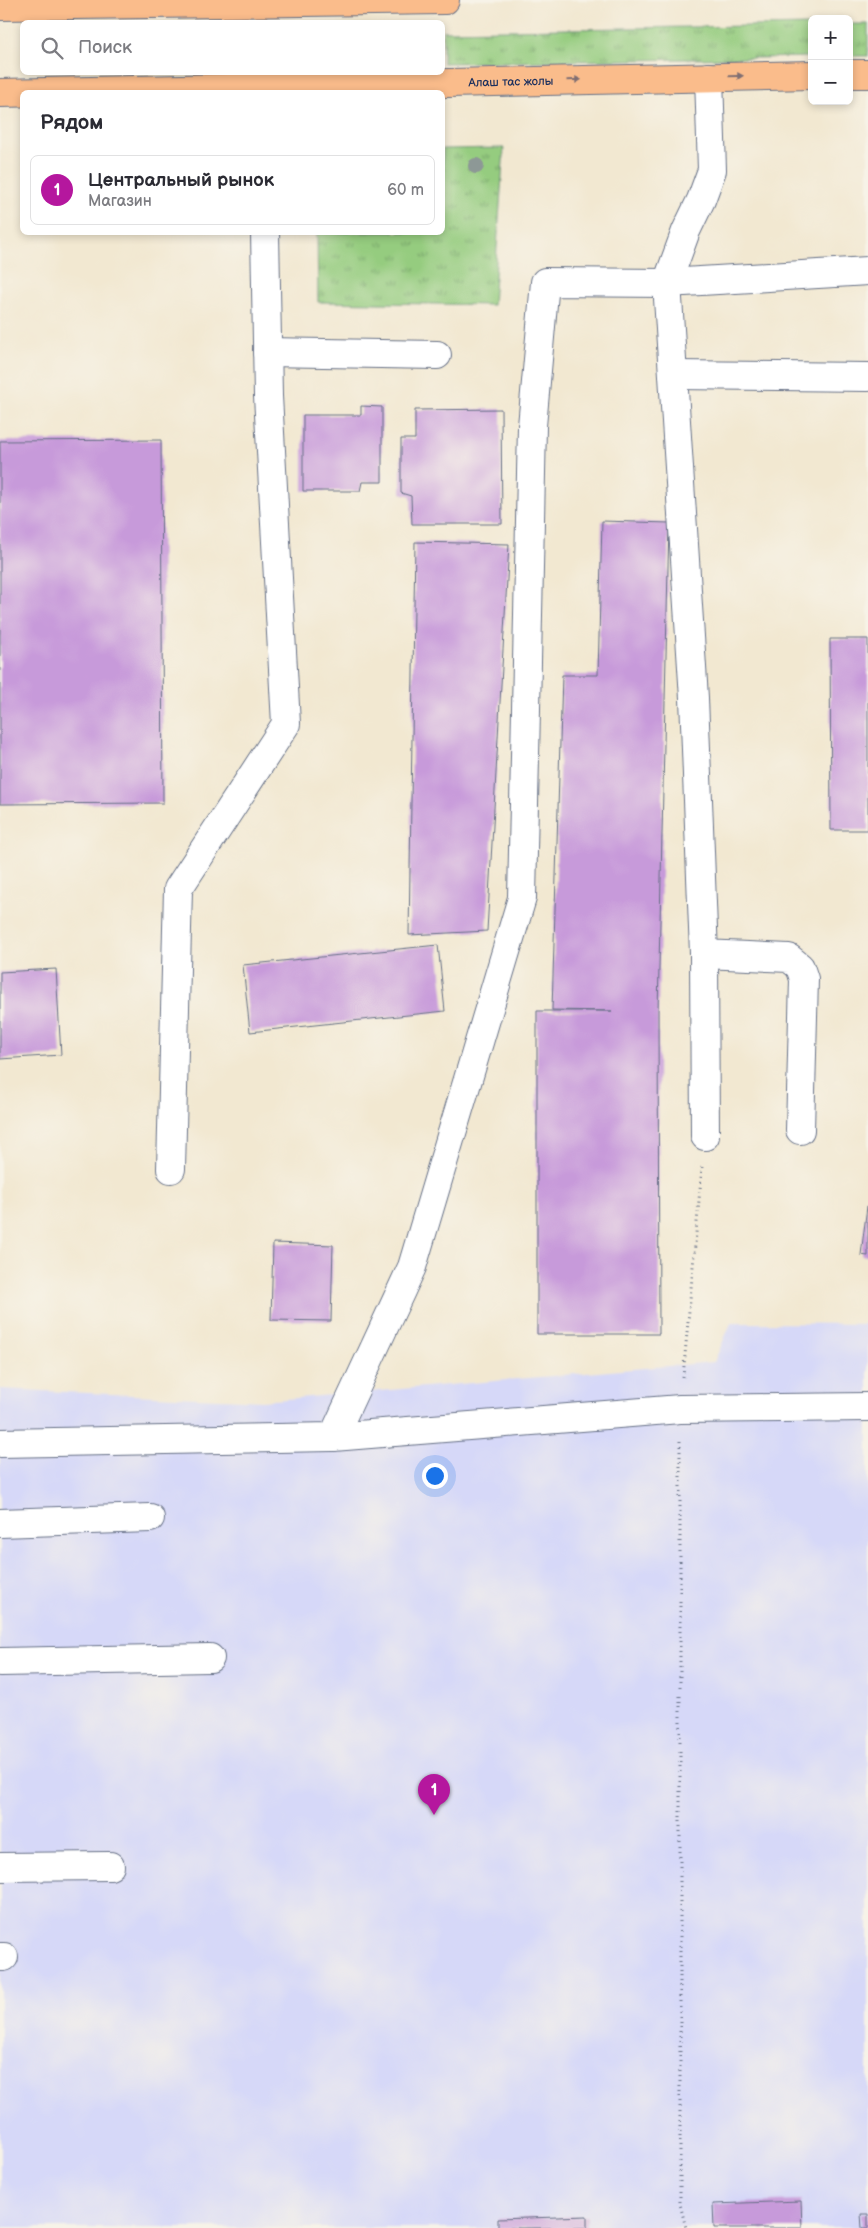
<!DOCTYPE html>
<html lang="ru">
<head>
<meta charset="utf-8">
<style>
	:root { --surface:#fff; --page:#f2f2f3; --text:#2b2b33; --muted:#7c7c81; --line:#e1e1e2; --accent:#b5179e }
	body { margin:0; font-family:"Balsamiq Sans",sans-serif; background:var(--page); color:var(--text) }
	.controls { position:absolute; right:15px; top:15px; display:grid; overflow:hidden; border-radius:8px; box-shadow:0 2px 8px #0003 }
	.controls button { width:45px; height:45px; display:grid; place-items:center; padding:0; border:0; border-bottom:1px solid var(--line); background:var(--surface); color:var(--text); font:25px sans-serif }
	.you { position:absolute; left:434px; top:1475px; width:18px; height:18px; margin:-12px; border:4px solid #fff; border-radius:50%; background:#1a73e8; box-shadow:0 0 0 8px #1a73e833 }
	.badge { display:grid; place-items:center; width:32px; height:32px; border-radius:50%; background:var(--accent); color:#fff; font-size:16px; font-weight:700 }
	.pin { position:absolute; translate:-50% -41px; filter:drop-shadow(0 1px 2px #0008) }
	.pin::after { content:''; position:absolute; top:26px; width:18px; height:15px; background:inherit; clip-path:polygon(0 0,100% 0,50% 100%) }
	.list { margin:0; padding:0; list-style:none }
	h2 { display:flex; justify-content:space-between; align-items:center; height:65px; margin:0; padding:0 20px; font-size:21px }
	h2 small { font-size:16px; font-weight:400; color:var(--muted) }
	.list li { display:grid; grid-template-columns:32px 1fr auto; gap:15px; align-items:center; box-sizing:border-box; height:70px; margin:0 10px 10px; padding:0 10px; border:1px solid var(--line); border-radius:8px }
	.list b { display:block; font-size:19px; white-space:nowrap }
	.list p { margin:0; font-size:16px; white-space:nowrap; color:var(--muted) }
	.list em { font-size:16px; font-style:normal; color:var(--muted) }
	.icon { flex:none; width:28px; height:28px; fill:none; stroke:currentColor; stroke-width:2; stroke-linecap:round; stroke-linejoin:round }
	.map { position:relative; flex:none; width:868px; height:2228px; overflow:hidden }
	.search { position:absolute; background:var(--surface); box-shadow:0 2px 8px #0003; left:20px; top:20px; width:425px; height:55px; display:flex; align-items:center; gap:12px; box-sizing:border-box; padding:0 18px; border-radius:8px; color:var(--muted); font-size:19px }
	.panel { position:absolute; background:var(--surface); box-shadow:0 2px 8px #0003; left:20px; top:90px; width:425px; height:145px; border-radius:8px }
	.map>svg:first-child { display:block }
</style>
</head>
<body>
<div class="map">
<svg width="868" height="2228" viewBox="0 0 868 2228">
	<defs>
		<pattern id="grass-tufts" width="24" height="20" patternUnits="userSpaceOnUse" patternTransform="scale(1.25)"><rect width="24" height="20" fill="#95cc7f"/><path d="M3 7l-1-3M5 7V3M7 7l1-3M15 17l-1-3M17 17v-4M19 17l1-3" fill="none" stroke="#79a66b"/></pattern>
	</defs>
	<rect width="100%" height="100%" fill="#f7f3e8"/>
	<filter id="ink" filterUnits="userSpaceOnUse"><feTurbulence type="fractalNoise" baseFrequency=".02" numOctaves="2"/><feDisplacementMap in="SourceGraphic" scale="10" xChannelSelector="R" yChannelSelector="G"/><feConvolveMatrix kernelMatrix="1 2 1 2 8 2 1 2 1" color-interpolation-filters="sRGB"/></filter>
	<filter id="wash" filterUnits="userSpaceOnUse"><feTurbulence type="fractalNoise" baseFrequency=".0096" numOctaves="4" result="noise"/><feDisplacementMap in="SourceGraphic" scale="20" xChannelSelector="R" yChannelSelector="G"/><feGaussianBlur stdDeviation="1.12" result="paint"/><feColorMatrix in="noise" values="0 0 0 0 0 0 0 0 0 0 0 0 0 0 0 0 0 1.4 0 .05"/><feComposite in="paint" operator="in"/></filter>
	<g filter="url(#wash)">
		<rect width="100%" height="100%" fill="#f2e8d1"/>
		<polygon fill="#d6d8f8" points="731,1323 868,1324 868,2228 0,2228 0,1389 263,1401 714,1362"/>
		<g fill="url(#grass-tufts)" stroke="#587e6e">
			<rect x="849" y="24" width="19" height="32"/>
			<polygon points="812,25 812,57 443,63 443,31"/>
			<polygon points="504,148 493,305 318,302 317,233 442,232 443,149"/>
		</g>
		<g id="blocks">
			<g fill="#c79ada">
				<polygon points="361,406 382,407 382,482 362,482 360,491 303,491 303,415 361,415"/>
				<polygon points="501,409 502,524 412,524 411,496 401,493 401,439 415,439 415,410"/>
				<polygon points="161,440 163,803 0,804 0,441"/>
				<polygon points="602,521 669,523 658,1011 659,1334 537,1334 537,1011 612,1011 552,1010 562,675 598,675"/>
				<polygon points="415,542 509,544 487,931 409,935"/>
				<polygon points="830,639 868,639 868,830 831,830"/>
				<polygon points="438,945 445,1011 250,1032 243,965"/>
				<polygon points="56,969 61,1055 0,1059 0,972"/>
				<polygon points="867,1206 868,1206 868,1256 861,1255"/>
				<polygon points="273,1243 333,1245 331,1321 271,1320"/>
				<polygon points="801,2201 802,2228 714,2228 713,2204"/>
				<polygon points="861,2214 868,2214 868,2228 862,2228"/>
				<polygon points="587,2216 587,2228 498,2228 498,2219"/>
			</g>
		</g>
	</g>
	<g filter="url(#ink)">
		<use href="#blocks" fill-opacity="0" stroke="#667086" stroke-width="1"/>
		<g fill="none" stroke-linecap="round" stroke-linejoin="round">
			<g stroke="#667086" stroke-width="30">
				<g id="minor">
					<polyline points="709,77 712,170 701,200 686,231 667,283 694,698 704,954 789,958 800,967 804,979 800,1130"/>
					<polyline points="267,352 437,355"/>
					<polyline points="674,375 868,377"/>
					<polyline points="704,954 705,1136"/>
					<polyline points="171,1169 178,889 286,724 268,396 265,232"/>
					<polyline points="333,1437 680,1409 868,1407"/>
					<polyline points="0,1443 333,1437 412,1267 522,898 532,426 545,282 667,283 868,271"/>
					<polyline points="0,1523 150,1518"/>
					<polyline points="0,1662 210,1658"/>
					<polyline points="0,1867 110,1866"/>
					<polyline points="0,1957 4,1957"/>
				</g>
			</g>
			<g stroke="#667086" stroke-width="30">
				<g id="major">
					<polyline points="0,6 445,0"/>
					<polyline points="849,74 868,74"/>
					<path id="s1" d="M0,93L812,75"/>
				</g>
			</g>
			<g stroke="#667086" stroke-width="3" stroke-dasharray="1 4" stroke-linecap="butt">
				<polyline points="683,1377 702,1167"/>
				<polyline points="680,1441 680,2204 686,2228"/>
			</g>
			<use href="#minor" stroke="#fff" stroke-width="28"/>
			<use href="#major" stroke="#fabc8b" stroke-width="28"/>
		</g>
		<circle fill="#8d9896" cx="476" cy="166" r="8"/>
		<defs><path id="oneway-solid" d="M-6-.8H1V-3.2L6.5 0L1 3.2V.8H-6Z" transform="scale(1.25)"/></defs>
		<g fill="#7f6e72">
			<use href="#oneway-solid" transform="translate(736 76) rotate(-1)"/>
			<use href="#oneway-solid" transform="translate(574 80) rotate(-1)"/>
		</g>
	</g>
	<g text-anchor="middle" dominant-baseline="central" stroke-width="5" stroke-linejoin="round" paint-order="stroke">
		<g font-size="12" fill="#1b2f5e" stroke="#f7f3e8">
			<text stroke="none"><textPath href="#s1" startOffset="511">Алаш тас жолы</textPath></text>
		</g>
	</g>
</svg>
<div class="controls">
<button>+</button>
<button>−</button>
</div>
<div class="you"></div>
<div class="pin badge" style="left:434px;top:1815px">1</div>
<div class="search"><svg class="icon" aria-label="search" viewBox="0 0 24 24"><circle cx="10" cy="10" r="6"/><path d="M15 15l6 6"/></svg>Поиск</div>
<section class="panel">
<h2>Рядом<small></small></h2>
<ul class="list">
<li><span class="badge">1</span><div><b>Центральный рынок</b><p>Магазин</p></div><em>60 m</em></li>
</ul>
</section>
</div>
</body>
</html>
